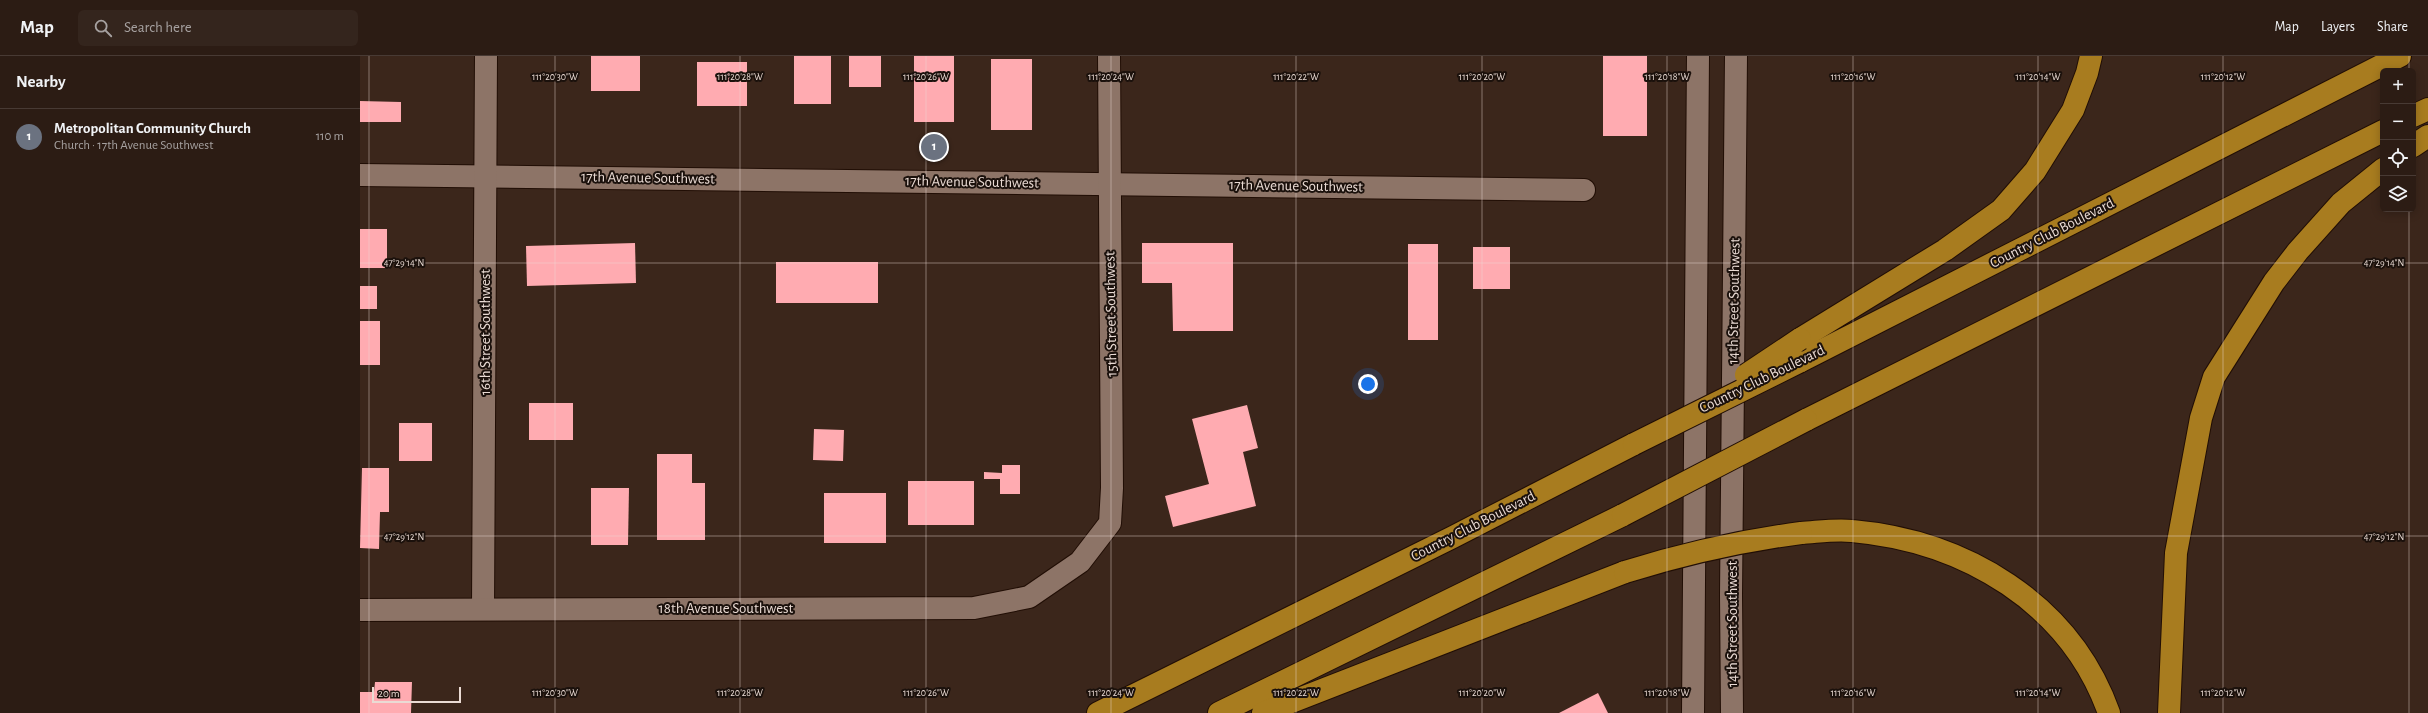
<!DOCTYPE html>
<html lang="en">
<head>
<meta charset="utf-8">
<style>
	:root { --surface:#2c1c14; --page:#34251d; --text:#f1f3f6; --muted:#a6a1a0; --line:#483a34; --accent:#74c0f6 }
	body { margin:0; font-family:"Alegreya Sans",sans-serif; background:var(--page); color:var(--text) }
	.controls { position:absolute; right:12px; top:12px; display:grid; overflow:hidden; border-radius:6px; box-shadow:0 2px 10px #0003 }
	.controls button { width:36px; height:36px; display:grid; place-items:center; padding:0; border:0; border-bottom:1px solid var(--line); background:var(--surface); color:var(--text); font:20px sans-serif }
	.scale { position:absolute; left:12px; bottom:10px; width:89px; box-sizing:border-box; padding-left:4px; border:2px solid #eadbd4; border-top:0; font-size:11px; line-height:14px; white-space:nowrap; color:#eadbd4; -webkit-text-stroke:3px #1b110c; paint-order:stroke }
	.you { position:absolute; left:1008px; top:328px; width:14px; height:14px; margin:-10px; border:3px solid #fff; border-radius:50%; background:#1a73e8; box-shadow:0 0 0 6px #1a73e833 }
	.badge { display:grid; place-items:center; width:26px; height:26px; border-radius:50%; background:var(--accent); color:#fff; font-size:13px; font-weight:700 }
	.pin { position:absolute; translate:-50% -50%; border:2px solid #fff; box-shadow:0 1px 4px #0006 }
	.list { margin:0; padding:0; list-style:none }
	h2 { display:flex; justify-content:space-between; align-items:center; height:52px; margin:0; padding:0 16px; font-size:17px }
	h2 small { font-size:13px; font-weight:400; color:var(--muted) }
	.list li { display:grid; grid-template-columns:26px 1fr auto; gap:12px; align-items:center; box-sizing:border-box; height:56px; padding:0 16px; border-top:1px solid var(--line) }
	.list b { display:block; font-size:15px; white-space:nowrap }
	.list p { margin:0; font-size:13px; white-space:nowrap; color:var(--muted) }
	.list em { font-size:13px; font-style:normal; color:var(--muted) }
	.icon { flex:none; width:22px; height:22px; fill:none; stroke:currentColor; stroke-width:2; stroke-linecap:round; stroke-linejoin:round }
	.map { position:relative; flex:none; width:2068px; height:657px; overflow:hidden }
	header { display:flex; align-items:center; gap:24px; box-sizing:border-box; height:56px; padding:0 20px; background:var(--surface); border-bottom:1px solid var(--line) }
	header strong { font-size:19px }
	nav { display:flex; gap:22px; margin-inline-start:auto; font-size:14px }
	.search { width:280px; height:36px; background:var(--page); display:flex; align-items:center; gap:10px; box-sizing:border-box; padding:0 14px; border-radius:6px; color:var(--muted); font-size:15px }
	main { display:flex }
	aside { flex:1; background:var(--surface) }
	.map>svg:first-child { display:block }
</style>
</head>
<body>
<header>
<strong>Map</strong>
<div class="search"><svg class="icon" aria-label="search" viewBox="0 0 24 24"><circle cx="10" cy="10" r="6"/><path d="M15 15l6 6"/></svg>Search here</div>
<nav><a>Map</a><a>Layers</a><a>Share</a></nav>
</header>
<main>
<aside>
<h2>Nearby<small></small></h2>
<ul class="list">
<li><span class="badge" style="background:#6b7280">1</span><div><b>Metropolitan Community Church</b><p>Church · 17th Avenue Southwest</p></div><em>110 m</em></li>
</ul>
</aside>
<div class="map">
<svg width="2068" height="657" viewBox="0 0 2068 657">
	<rect width="100%" height="100%" fill="#3b261b"/>
	<g fill="#ffabb1">
		<rect x="231" y="0" width="49" height="35"/>
		<rect x="434" y="0" width="37" height="48"/>
		<rect x="489" y="0" width="32" height="31"/>
		<rect x="554" y="0" width="40" height="66"/>
		<rect x="1243" y="0" width="44" height="80"/>
		<rect x="631" y="3" width="41" height="71"/>
		<rect x="337" y="6" width="50" height="44"/>
		<polygon points="0,45 41,46 41,66 0,66"/>
		<rect x="0" y="173" width="27" height="39"/>
		<polygon points="275,187 276,227 167,230 166,190"/>
		<polygon points="782,187 873,187 873,275 813,275 812,227 782,227"/>
		<rect x="1048" y="188" width="30" height="96"/>
		<rect x="1113" y="191" width="37" height="42"/>
		<rect x="416" y="206" width="102" height="41"/>
		<rect x="0" y="230" width="17" height="23"/>
		<rect x="0" y="265" width="20" height="44"/>
		<rect x="169" y="347" width="44" height="37"/>
		<polygon points="887,349 898,392 883,396 896,450 813,471 805,440 849,428 832,363"/>
		<rect x="39" y="367" width="33" height="38"/>
		<polygon points="454,373 484,374 483,405 453,404"/>
		<polygon points="297,398 332,398 332,427 345,427 345,484 297,484"/>
		<polygon points="642,409 660,409 660,438 640,438 640,423 624,423 624,416 642,417"/>
		<polygon points="2,412 29,412 29,456 20,456 19,493 0,492"/>
		<rect x="548" y="425" width="66" height="44"/>
		<polygon points="231,432 269,432 268,489 231,489"/>
		<rect x="464" y="437" width="62" height="50"/>
		<polygon points="15,626 52,626 51,657 0,657 0,636 14,636"/>
		<polygon points="1238,637 1248,657 1199,657"/>
	</g>
	<g fill="none" stroke-linecap="round" stroke-linejoin="round">
		<g stroke="#210e05" stroke-width="24">
			<g id="minor">
				<polyline points="0,119 1224,134"/>
				<polyline points="123,552 126,0"/>
				<polyline points="0,554 614,552 669,541 720,506 750,467 752,432 749,0"/>
			</g>
		</g>
		<g stroke="#210e05" stroke-width="24">
			<g id="tertiary">
				<polyline points="1333,657 1338,0"/>
				<polyline points="1372,657 1371,539 1376,0"/>
			</g>
		</g>
		<g stroke="#210e05" stroke-width="24">
			<g id="motorway">
				<polyline points="2053,60 2068,53"/>
				<polyline points="2053,90 2068,80"/>
				<polyline points="1440,283 1585,194 1641,154 1675,115 1713,54 1727,17 1731,0"/>
				<polyline points="1439,306 2040,0"/>
				<polyline points="1446,364 2023,75"/>
				<path d="M1441,477C1458,476 1476,473 1492,475C1605,485 1710,547 1749,657"/>
				<polyline points="738,657 1093,481 1274,388"/>
				<polyline points="859,657 1263,459"/>
				<polyline points="903,657 1265,516"/>
				<polyline points="1809,657 1816,497 1841,362 1854,321 1914,226 1938,195 1981,147 2023,113"/>
			</g>
		</g>
		<use href="#minor" stroke="#8d7467" stroke-width="22"/>
		<use href="#tertiary" stroke="#8d7467" stroke-width="22"/>
		<use href="#motorway" stroke="#a87c1f" stroke-width="22"/>
		<g stroke="#210e05" stroke-width="24" stroke-linecap="butt">
			<g id="motorway-bridge">
				<polyline points="1386,319 1440,283"/>
				<polyline points="1274,388 1439,306"/>
				<polyline points="1263,459 1446,364"/>
				<path d="M1265,516C1323,498 1380,485 1441,477"/>
			</g>
		</g>
		<use href="#motorway-bridge" stroke="#a87c1f" stroke-width="22"/>
	</g>
	<path fill="none" stroke="#eadbd4" stroke-width="1" stroke-opacity="0.45" d="M9,0V657M195,0V657M380,0V657M566,0V657M751,0V657M936,0V657M1122,0V657M1307,0V657M1493,0V657M1678,0V657M1863,0V657M2049,0V15M2049,153V657M0,207H2068M0,480H2068"/>
	<g text-anchor="middle" dominant-baseline="central" stroke-width="4" stroke-linejoin="round" paint-order="stroke">
		<g font-size="15" fill="#eadbd4" stroke="#1b110c">
			<text transform="translate(288 122) rotate(1)">17th Avenue Southwest</text>
			<text transform="translate(612 126) rotate(1)">17th Avenue Southwest</text>
			<text transform="translate(936 130) rotate(1)">17th Avenue Southwest</text>
			<text transform="translate(1692 177) rotate(-27)">Country Club Boulevard</text>
			<text transform="translate(1374 245) rotate(-89)">14th Street Southwest</text>
			<text transform="translate(751 258) rotate(-91)">15th Street Southwest</text>
			<text transform="translate(125 276) rotate(-90)">16th Street Southwest</text>
			<text transform="translate(1402 323) rotate(-26)">Country Club Boulevard</text>
			<text transform="translate(1113 470) rotate(-27)">Country Club Boulevard</text>
			<text x="366" y="552">18th Avenue Southwest</text>
			<text transform="translate(1372 568) rotate(-90)">14th Street Southwest</text>
		</g>
	</g>
	<g font-size="10" text-anchor="middle" fill="#eadbd4" stroke="#1b110c" stroke-width="4" stroke-linejoin="round" paint-order="stroke">
		<text x="195" y="24">111°20'30"W</text>
		<text x="380" y="24">111°20'28"W</text>
		<text x="566" y="24">111°20'26"W</text>
		<text x="751" y="24">111°20'24"W</text>
		<text x="936" y="24">111°20'22"W</text>
		<text x="1122" y="24">111°20'20"W</text>
		<text x="1307" y="24">111°20'18"W</text>
		<text x="1493" y="24">111°20'16"W</text>
		<text x="1678" y="24">111°20'14"W</text>
		<text x="1863" y="24">111°20'12"W</text>
		<text x="44" y="210">47°29'14"N</text>
		<text x="2024" y="210">47°29'14"N</text>
		<text x="44" y="484">47°29'12"N</text>
		<text x="2024" y="484">47°29'12"N</text>
		<text x="195" y="640">111°20'30"W</text>
		<text x="380" y="640">111°20'28"W</text>
		<text x="566" y="640">111°20'26"W</text>
		<text x="751" y="640">111°20'24"W</text>
		<text x="936" y="640">111°20'22"W</text>
		<text x="1122" y="640">111°20'20"W</text>
		<text x="1307" y="640">111°20'18"W</text>
		<text x="1493" y="640">111°20'16"W</text>
		<text x="1678" y="640">111°20'14"W</text>
		<text x="1863" y="640">111°20'12"W</text>
	</g>
</svg>
<div class="controls">
<button>+</button>
<button>−</button>
<button><svg class="icon" aria-label="locate" viewBox="0 0 24 24"><circle cx="12" cy="12" r="6"/><path d="M12 2v4M12 18v4M2 12h4M18 12h4"/></svg></button>
<button><svg class="icon" aria-label="layers" viewBox="0 0 24 24"><path d="M12 4l9 5-9 5-9-5zM3 14l9 5 9-5"/></svg></button>
</div>
<div class="scale">20 m</div>
<div class="you"></div>
<div class="pin badge" style="left:574px;top:91px;background:#6b7280">1</div>
</div>
</main>
</body>
</html>
